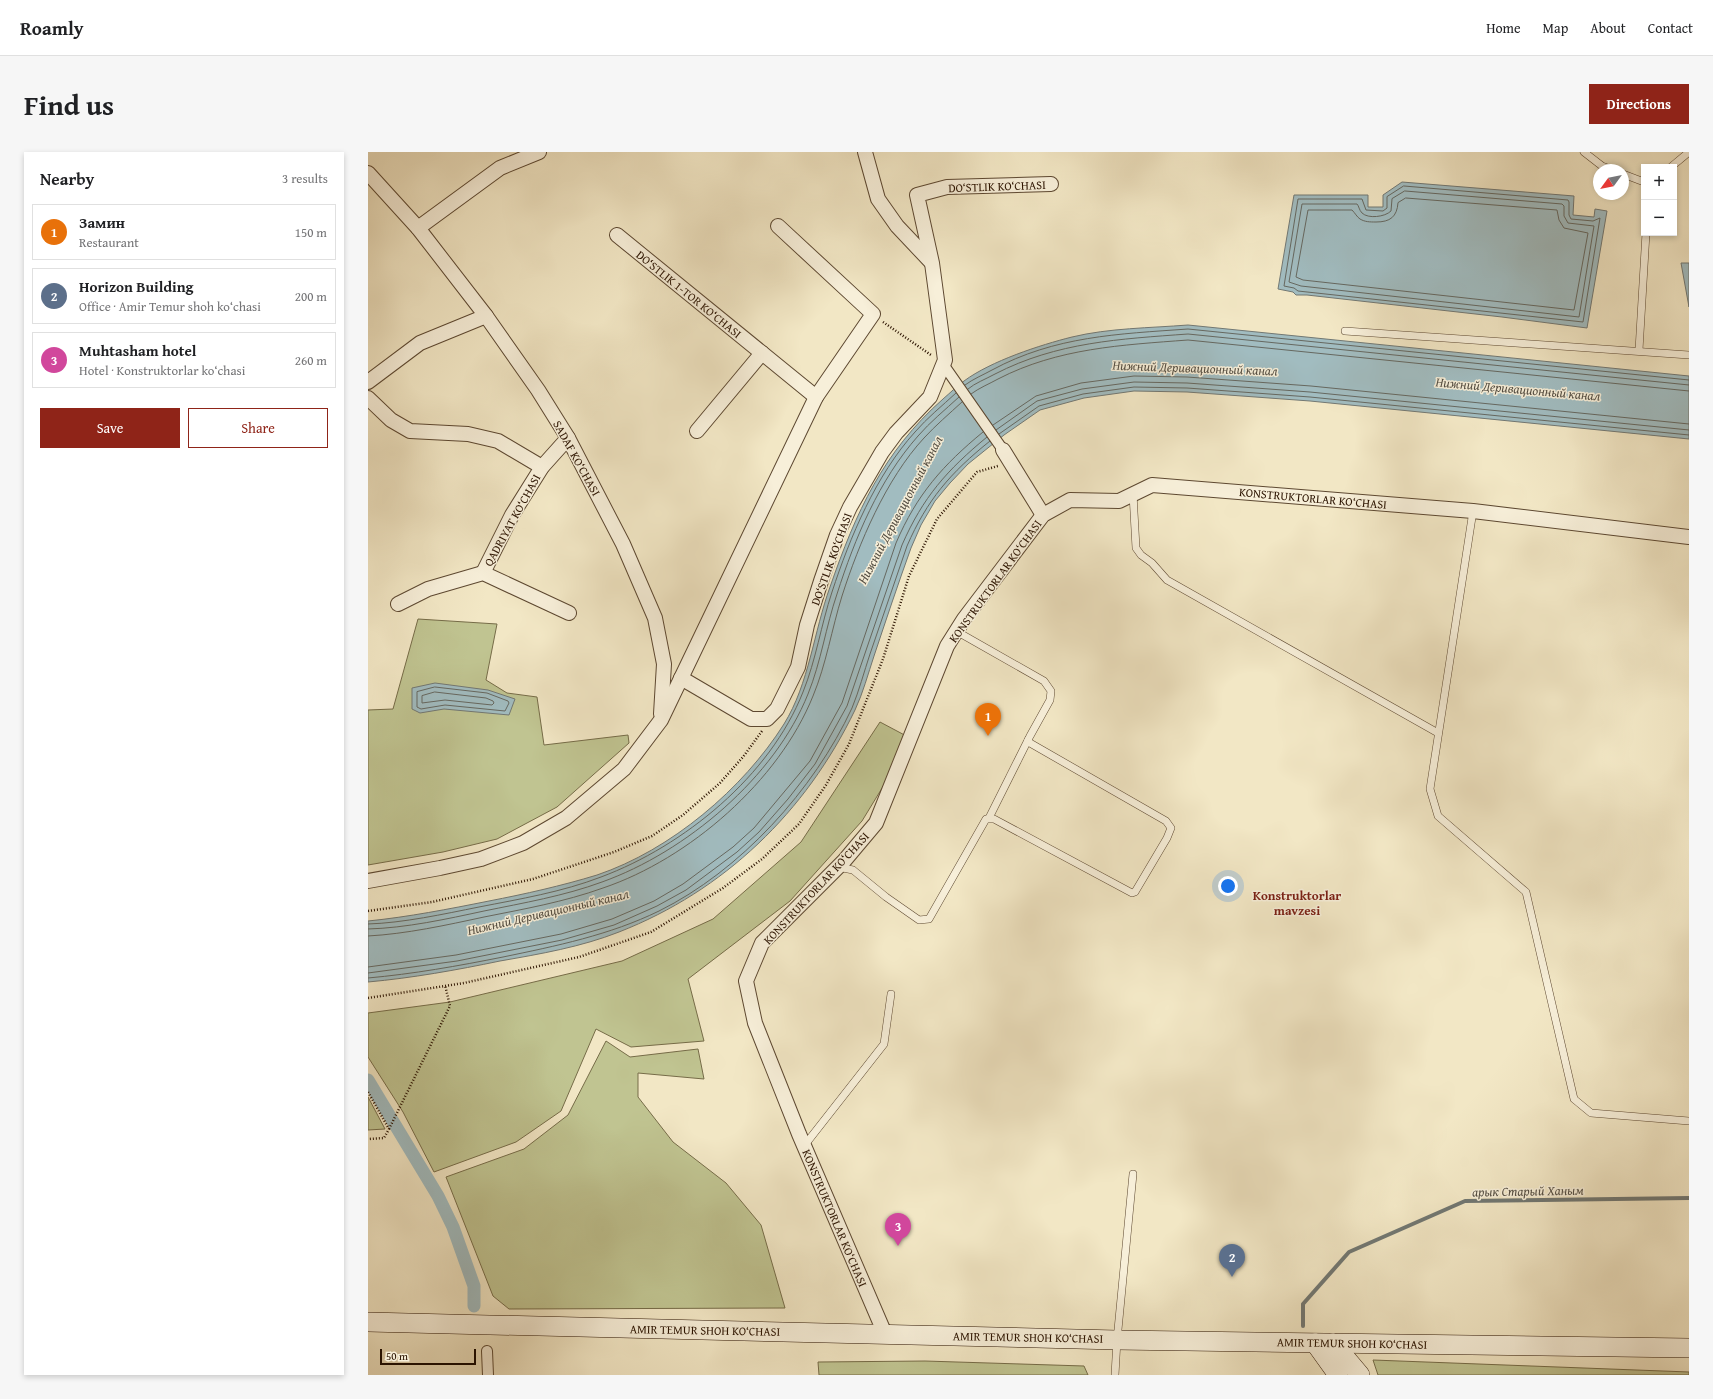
<!DOCTYPE html>
<html lang="en">
<head>
<meta charset="utf-8">
<style>
	:root { --surface:#fff; --page:#f6f6f6; --text:#202124; --muted:#757577; --line:#e0e0e0; --accent:#8f2418 }
	body { margin:0; font-family:"Gentium Book Plus",serif; background:var(--page); color:var(--text) }
	.controls { position:absolute; right:12px; top:12px; display:grid; overflow:hidden; border-radius:0px; box-shadow:0 2px 6px #0003 }
	.controls button { width:36px; height:36px; display:grid; place-items:center; padding:0; border:0; border-bottom:1px solid var(--line); background:var(--surface); color:var(--text); font:20px sans-serif }
	.compass { position:absolute; left:1225px; top:12px; width:36px; height:36px; border-radius:50%; background:var(--surface); box-shadow:0 2px 6px #0003; rotate:237deg }
	.scale { position:absolute; left:12px; bottom:10px; width:96px; box-sizing:border-box; padding-left:4px; border:2px solid #2b1300; border-top:0; font-size:11px; line-height:14px; white-space:nowrap; color:#2b1300; -webkit-text-stroke:3px #f7efd9; paint-order:stroke }
	.you { position:absolute; left:860px; top:734px; width:14px; height:14px; margin:-10px; border:3px solid #fff; border-radius:50%; background:#1a73e8; box-shadow:0 0 0 6px #1a73e833 }
	.badge { display:grid; place-items:center; width:26px; height:26px; border-radius:50%; background:var(--accent); color:#fff; font-size:13px; font-weight:700 }
	.pin { position:absolute; translate:-50% -33px; filter:drop-shadow(0 1px 2px #0008) }
	.pin::after { content:''; position:absolute; top:21px; width:14px; height:12px; background:inherit; clip-path:polygon(0 0,100% 0,50% 100%) }
	.list { margin:0; padding:0; list-style:none }
	h2 { display:flex; justify-content:space-between; align-items:center; height:52px; margin:0; padding:0 16px; font-size:17px }
	h2 small { font-size:13px; font-weight:400; color:var(--muted) }
	.list li { display:grid; grid-template-columns:26px 1fr auto; gap:12px; align-items:center; box-sizing:border-box; height:56px; margin:0 8px 8px; padding:0 8px; border:1px solid var(--line); border-radius:0px }
	.list b { display:block; font-size:15px; white-space:nowrap }
	.list p { margin:0; font-size:13px; white-space:nowrap; color:var(--muted) }
	.list em { font-size:13px; font-style:normal; color:var(--muted) }
	.actions { display:flex; gap:8px; padding:12px 16px }
	.actions a { flex:1; padding:9px 0; border:1px solid var(--accent); border-radius:0px; text-align:center; font-size:14px; color:var(--accent) }
	.actions .main { background:var(--accent); color:#fff }
	.map { position:relative; flex:none; width:1321px; height:1223px; overflow:hidden; border-radius:0px }
	header { display:flex; align-items:center; gap:24px; box-sizing:border-box; height:56px; padding:0 20px; background:var(--surface); border-bottom:1px solid var(--line) }
	header strong { font-size:19px }
	nav { display:flex; gap:22px; margin-inline-start:auto; font-size:14px }
	.intro { display:flex; align-items:center; justify-content:space-between; box-sizing:border-box; height:96px; padding:0 24px }
	h1 { margin:0; font-size:28px }
	.button { padding:10px 18px; border-radius:0px; background:var(--accent); color:#fff; font-size:14px; font-weight:700 }
	main { display:flex; gap:24px; padding:0 24px }
	aside { flex:1; background:var(--surface); border-radius:0px; box-shadow:0 2px 6px #0003 }
	.map>svg:first-child { display:block }
</style>
</head>
<body>
<header>
<strong>Roamly</strong>
<nav><a>Home</a><a>Map</a><a>About</a><a>Contact</a></nav>
</header>
<div class="intro"><h1>Find us</h1><a class="button">Directions</a></div>
<main>
<aside>
<h2>Nearby<small>3 results</small></h2>
<ul class="list">
<li><span class="badge" style="background:#e8710a">1</span><div><b>Замин</b><p>Restaurant</p></div><em>150 m</em></li>
<li><span class="badge" style="background:#5c6f8a">2</span><div><b>Horizon Building</b><p>Office · Amir Temur shoh ko‘chasi</p></div><em>200 m</em></li>
<li><span class="badge" style="background:#d1479c">3</span><div><b>Muhtasham hotel</b><p>Hotel · Konstruktorlar ko‘chasi</p></div><em>260 m</em></li>
</ul>
<div class="actions"><a class="main">Save</a><a>Share</a></div>
</aside>
<div class="map">
<svg width="1321" height="1223" viewBox="0 0 1321 1223">
	<rect width="100%" height="100%" fill="#f2e7c5"/>
	<filter id="stains"><feTurbulence type="fractalNoise" baseFrequency=".005" numOctaves="4"/><feColorMatrix values="0 0 0 0 .2 0 0 0 0 .09 0 0 0 0 .02 0 0 0 .5 -.17"/></filter>
	<radialGradient id="worn" r=".72"><stop offset=".6" stop-color="#630" stop-opacity="0"/><stop offset="1" stop-color="#630" stop-opacity=".3"/></radialGradient>
	<g fill="#c0c491" stroke="#766c48">
		<polygon points="50,467 129,472 118,528 139,541 169,545 176,593 260,583 261,591 189,655 129,687 75,700 0,713 0,558 25,557"/>
		<polygon points="512,570 544,587 494,669 422,749 320,827 336,889 263,895 228,877 193,959 148,990 66,1020 35,960 0,905 0,861 82,850 254,809 345,767 433,690"/>
		<polygon points="238,889 262,905 330,897 336,927 270,921 270,945 305,990 358,1031 393,1073 417,1156 141,1157 125,1144 78,1025 156,997 200,963"/>
		<polygon points="0,945 17,977 0,978"/>
		<polygon points="1005,1208 1321,1220 1321,1223 1010,1223"/>
		<polygon points="557,1209 716,1214 720,1223 451,1223 450,1210"/>
	</g>
	<g fill="#a1bcc0" stroke="#727873">
		<polygon points="1034,30 1206,44 1205,63 1226,65 1227,57 1239,59 1219,176 1134,165 939,143 928,143 925,140 910,137 926,43 1000,43 1000,55 1015,55 1015,43"/>
		<polygon points="1313,111 1321,111 1321,155"/>
		<path d="M820,173L1321,224V287L942,249L819,240L766,239L716,246L672,258L636,283L600,312L582,331L567,349L553,373L543,396C530,432 518,468 506,504C500,522 495,541 487,558C438,660 356,739 251,780C213,795 172,802 132,809C89,818 44,826 0,830V769C40,765 81,757 121,749C157,742 193,734 229,723C303,698 375,637 416,572C441,532 446,479 462,435C488,360 515,300 575,247C582,241 589,234 596,229C623,209 672,193 704,185C741,176 782,176 820,173Z"/>
		<polygon points="67,531 120,538 147,547 141,563 76,557 52,561 44,557 44,536"/>
	</g>
	<g fill="none" stroke-linecap="round" stroke-linejoin="round">
		<g stroke="#666860" stroke-width="1">
			<polygon points="1036,34 1200,48 1201,50 1201,63 1203,67 1225,69 1232,66 1215,170 930,139 926,136 916,134 930,47 994,47 998,58 1015,59 1019,56 1019,45"/>
			<path d="M1037,39L1194,52L1196,54V64L1200,71L1226,74L1211,165L933,134L921,130L934,52H989C991,54 991,58 994,61C1000,67 1017,65 1023,59L1024,47Z"/>
			<path d="M1038,46L1189,58L1191,68L1196,76L1220,81L1206,158L935,128L928,125L940,58H984C987,61 989,65 992,67C997,70 1002,70 1008,70C1022,70 1029,65 1030,51Z"/>
			<path d="M597,233C605,227 615,223 624,218C687,184 750,182 820,177L1321,228"/>
			<path d="M600,237C607,231 618,227 627,222C689,190 752,187 820,182L1321,233"/>
			<path d="M603,242C611,236 621,232 630,227C690,196 754,193 820,188L1321,239"/>
			<polyline points="625,273 668,244 713,231 766,224 819,225 943,234 1321,272"/>
			<polyline points="628,278 669,249 714,237 766,230 819,231 942,240 1321,278"/>
			<polyline points="631,282 671,254 715,242 766,235 819,236 942,245 1321,283"/>
			<polygon points="67,535 119,541 140,549 141,551 137,559 77,553 53,557 49,555 49,540"/>
			<polygon points="67,540 118,546 125,549 126,551 124,553 77,548 54,551 54,544"/>
			<path d="M0,772C35,771 76,762 111,755C152,747 194,740 233,725C316,694 402,624 435,540C448,508 453,473 464,440C482,385 508,323 547,280C559,266 574,254 588,241"/>
			<path d="M0,777C38,776 79,767 116,759C155,751 196,744 234,730C318,700 407,625 440,542C453,510 458,474 469,442C487,386 511,328 550,284C562,270 577,258 591,245"/>
			<path d="M0,784C38,782 79,773 116,765C156,757 196,750 235,736C321,707 411,629 445,544C458,513 464,476 474,444C491,391 518,327 556,286C568,273 581,262 594,250"/>
			<path d="M0,815L88,803L193,782L244,767L286,749L315,732L365,695L386,676L442,609L474,551L528,391C549,342 575,313 615,280"/>
			<path d="M0,821L89,809L194,788L246,773L289,754L318,738L369,700L391,680L420,647L447,612L479,554L534,393C555,345 579,318 619,285"/>
			<path d="M0,826C45,822 90,814 135,805C188,794 242,783 291,759C372,719 446,638 484,556C491,539 496,520 502,502C514,466 527,430 539,394C559,348 582,321 622,289"/>
		</g>
		<polyline stroke="#727873" stroke-width="4" points="935,1174 935,1152 981,1100 1097,1049 1321,1046"/>
		<polyline stroke="#a1bcc0" stroke-width="13" points="0,928 70,1044 85,1075 106,1134 106,1154"/>
		<g stroke="#5d4831" stroke-width="8">
			<g id="service">
				<polyline points="1216,0 1234,14 1245,18"/>
				<polyline points="1303,15 1321,0"/>
				<polyline points="1255,22 1276,30"/>
				<polyline points="977,179 1321,203"/>
				<polyline points="1271,198 1278,81"/>
				<polyline points="765,342 768,396 773,403 784,411 799,428 1070,581"/>
				<polyline points="1105,359 1062,637 1070,664 1158,740 1206,947 1223,961 1321,969"/>
				<polyline points="621,666 660,588"/>
				<polyline points="470,715 485,718 518,745 551,768 561,767 618,667 626,667 764,741 767,740 799,686 803,676 798,669 662,591 660,588 662,584 682,548 683,539 676,529 588,479"/>
				<polyline points="436,994 516,892 523,842"/>
				<polyline points="747,1223 749,1188 765,1022"/>
			</g>
		</g>
		<g stroke="#5d4831" stroke-width="12">
			<g id="pedestrian">
				<polyline points="575,212 635,298"/>
				<polyline points="119,1199 120,1223"/>
			</g>
		</g>
		<g stroke="#5d4831" stroke-width="16">
			<g id="minor">
				<polyline points="497,0 510,47 529,74 563,110"/>
				<polyline points="0,21 50,76 118,164 170,238 200,286 255,392 287,466 296,512 293,562"/>
				<polyline points="50,76 132,16 171,0"/>
				<polyline points="249,83 448,245"/>
				<polyline points="0,230 52,191 118,164"/>
				<polyline points="0,246 23,268 42,279 100,282 130,289 174,315"/>
				<polyline points="329,279 394,201"/>
				<polyline points="635,298 675,363"/>
				<polyline points="115,421 144,363 174,315 200,286"/>
				<polyline points="30,452 60,437 115,421 201,461"/>
				<polyline points="313,526 383,567 399,567 409,557 430,515 439,473 453,429 469,383 482,355 514,300 528,281 562,245 577,208 564,111 549,43 579,35 683,32"/>
				<polyline points="0,729 72,716 113,707 155,691 198,666 256,617 293,568 448,245 505,162 410,74"/>
				<polyline points="517,1182 431,982 387,871 378,829 394,791 476,709 508,671 579,494 596,467 675,363 702,348 751,349 784,333 1105,359 1321,385"/>
			</g>
		</g>
		<g stroke="#2b1300" stroke-width="20">
			<g id="secondary">
				<polyline points="0,1170 749,1188 1321,1196"/>
				<polyline points="947,1191 970,1223"/>
				<polyline points="965,1191 992,1223"/>
			</g>
		</g>
		<g stroke="#2b1300" stroke-width="2.5" stroke-dasharray="1 2" stroke-linecap="butt">
			<polyline points="515,170 563,203"/>
			<polyline points="0,759 64,750 165,727 246,700 284,684 315,663 352,631 375,605 394,579"/>
			<polyline points="0,846 96,831 211,805 283,780 355,736 394,707 431,672 458,633 481,592 515,507 541,424 569,367 609,320 630,314"/>
			<polyline points="0,940 21,977 16,986 0,987"/>
			<polyline points="21,977 82,854 77,833"/>
		</g>
		<use href="#service" stroke="#f7efd9" stroke-width="7"/>
		<use href="#pedestrian" stroke="#f7efd9" stroke-width="10"/>
		<use href="#minor" stroke="#f7efd9" stroke-width="14"/>
		<use href="#secondary" stroke="#f7efd9" stroke-width="19"/>
	</g>
	<g text-anchor="middle" dominant-baseline="central" stroke-width="3" stroke-linejoin="round" paint-order="stroke">
		<g font-size="12" fill="#2b1300" stroke="#f7efd9">
			<text transform="translate(629 34) rotate(-2)">DO‘STLIK KO‘CHASI</text>
			<text transform="translate(321 142) rotate(39)">DO‘STLIK 1-TOR KO‘CHASI</text>
			<text transform="translate(209 306) rotate(61)">SADAF KO‘CHASI</text>
			<text transform="translate(945 346) rotate(5)">KONSTRUKTORLAR KO‘CHASI</text>
			<text transform="translate(144 368) rotate(-61)">QADRIYAT KO‘CHASI</text>
			<text transform="translate(463 407) rotate(-70)">DO‘STLIK KO‘CHASI</text>
			<text transform="translate(627 429) rotate(-54)">KONSTRUKTORLAR KO‘CHASI</text>
			<text transform="translate(448 736) rotate(-47)">KONSTRUKTORLAR KO‘CHASI</text>
			<text transform="translate(467 1066) rotate(67)">KONSTRUKTORLAR KO‘CHASI</text>
			<text transform="translate(337 1178) rotate(1)">AMIR TEMUR SHOH KO‘CHASI</text>
			<text transform="translate(660 1185) rotate(1)">AMIR TEMUR SHOH KO‘CHASI</text>
			<text transform="translate(984 1191) rotate(1)">AMIR TEMUR SHOH KO‘CHASI</text>
		</g>
		<g font-size="13" font-style="italic" fill="#544e43" stroke="#f7efd9">
			<text transform="translate(827 216) rotate(2)">Нижний Деривационный канал</text>
			<text transform="translate(1150 237) rotate(5)">Нижний Деривационный канал</text>
			<text transform="translate(532 358) rotate(-62)">Нижний Деривационный канал</text>
			<text transform="translate(180 760) rotate(-13)">Нижний Деривационный канал</text>
			<text transform="translate(1160 1039) rotate(-1)">арык Старый Ханым</text>
		</g>
		<g font-size="13" font-weight="bold" fill="#7a1f14" stroke="#f7efd9">
			<text x="929" y="743">Konstruktorlar<tspan x="929" dy="15">mavzesi</tspan></text>
		</g>
	</g>
	<rect width="100%" height="100%" filter="url(#stains)"/>
	<rect width="100%" height="100%" fill="url(#worn)"/>
</svg>
<div class="controls">
<button>+</button>
<button>−</button>
</div>
<svg class="compass" viewBox="-18 -18 36 36"><path d="M0-13l5 13h-10z" fill="#e53935"/><path d="M0 13l5-13h-10z" fill="#757577"/></svg>
<div class="scale">50 m</div>
<div class="you"></div>
<div class="pin badge" style="left:620px;top:584px;background:#e8710a">1</div>
<div class="pin badge" style="left:864px;top:1125px;background:#5c6f8a">2</div>
<div class="pin badge" style="left:530px;top:1094px;background:#d1479c">3</div>
</div>
</main>
</body>
</html>
